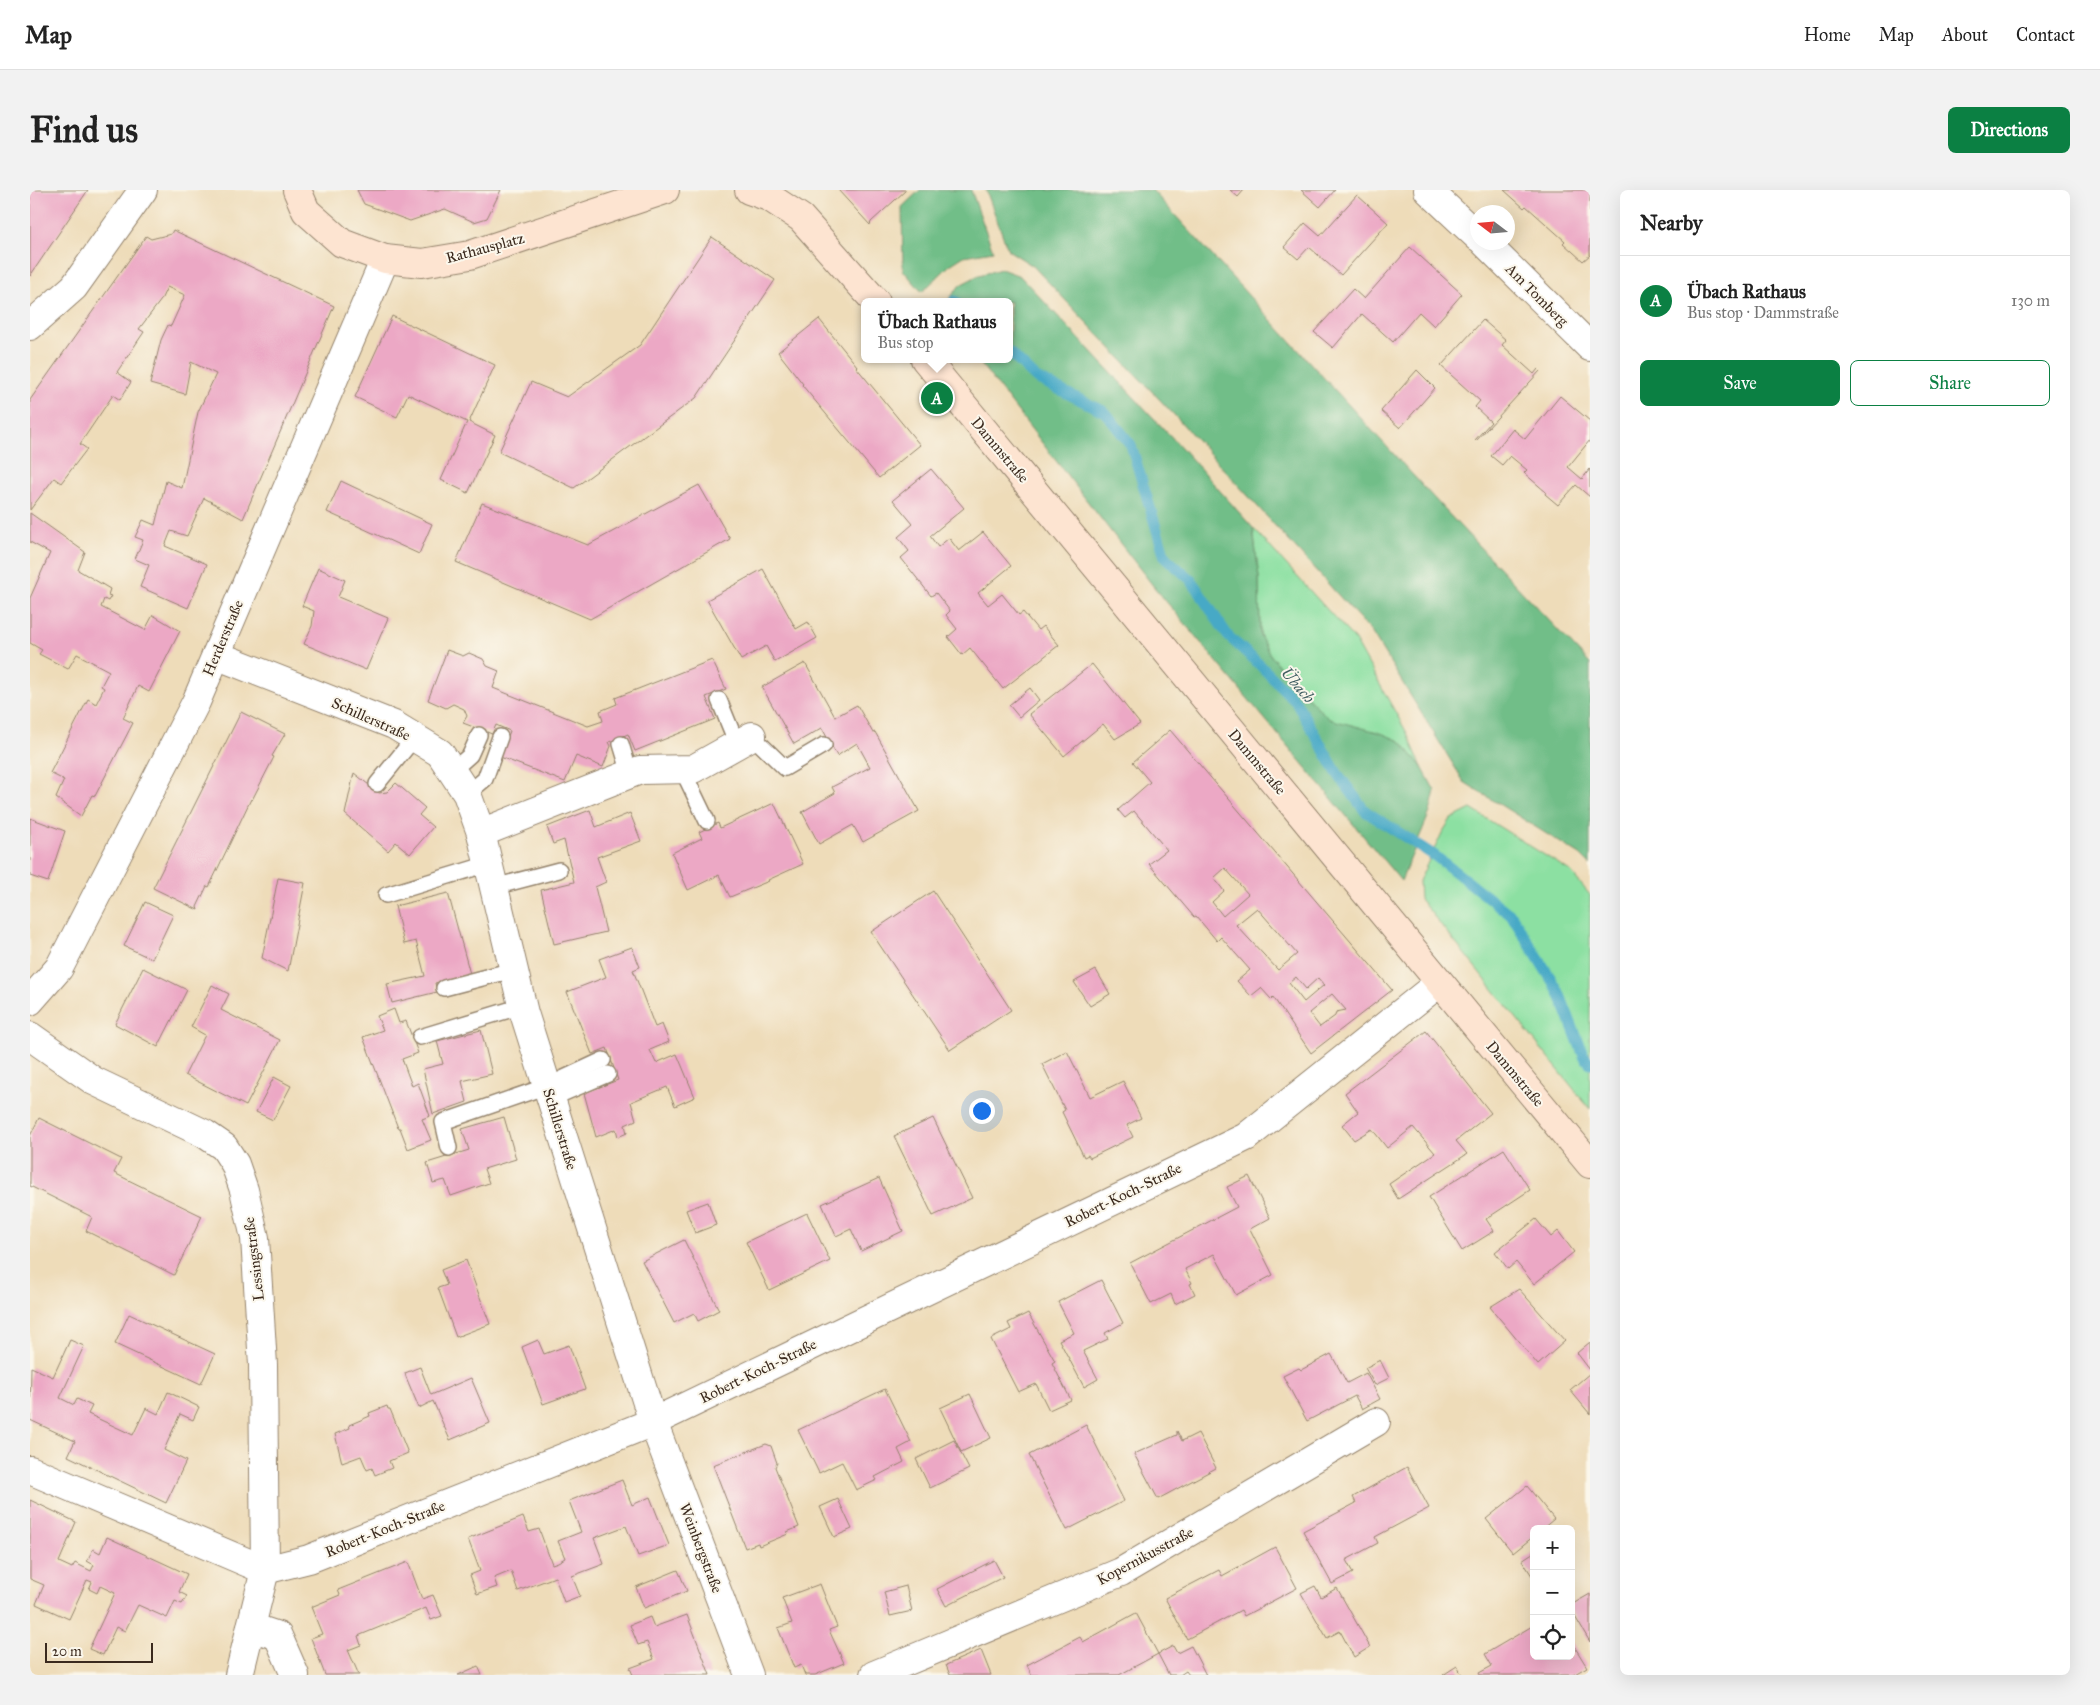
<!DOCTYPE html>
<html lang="en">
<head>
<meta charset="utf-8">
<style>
	:root { --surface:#fff; --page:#f2f2f2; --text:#222; --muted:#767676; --line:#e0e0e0; --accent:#0b8043 }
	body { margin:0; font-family:"IM FELL Great Primer",serif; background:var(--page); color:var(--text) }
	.controls { position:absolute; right:15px; bottom:15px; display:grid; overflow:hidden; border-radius:8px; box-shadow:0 5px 20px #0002 }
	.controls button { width:45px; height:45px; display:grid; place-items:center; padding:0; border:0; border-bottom:1px solid var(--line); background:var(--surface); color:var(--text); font:25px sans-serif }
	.compass { position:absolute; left:1440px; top:15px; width:45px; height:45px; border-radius:50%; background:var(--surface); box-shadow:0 5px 20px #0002; rotate:286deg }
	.scale { position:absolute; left:15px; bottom:12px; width:108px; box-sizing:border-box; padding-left:5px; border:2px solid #3b2a1e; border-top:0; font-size:14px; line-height:18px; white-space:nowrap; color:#3b2a1e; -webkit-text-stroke:4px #fbf7ec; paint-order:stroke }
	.you { position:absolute; left:951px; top:920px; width:18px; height:18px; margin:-12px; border:4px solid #fff; border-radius:50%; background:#1a73e8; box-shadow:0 0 0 8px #1a73e833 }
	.badge { display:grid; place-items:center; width:32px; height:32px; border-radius:50%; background:var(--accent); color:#fff; font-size:16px; font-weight:700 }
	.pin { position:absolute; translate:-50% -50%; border:2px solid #fff; box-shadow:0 1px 5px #0006 }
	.popup { position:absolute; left:831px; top:108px; width:152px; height:65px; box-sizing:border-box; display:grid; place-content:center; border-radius:8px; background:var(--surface); filter:drop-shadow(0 1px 4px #0005); font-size:16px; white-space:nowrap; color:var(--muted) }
	.popup b { font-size:19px; color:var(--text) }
	.popup::after { content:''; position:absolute; left:50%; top:100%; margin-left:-10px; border:10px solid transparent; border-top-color:var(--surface) }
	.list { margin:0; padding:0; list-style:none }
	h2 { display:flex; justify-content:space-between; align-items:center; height:65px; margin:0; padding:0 20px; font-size:21px }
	h2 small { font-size:16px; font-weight:400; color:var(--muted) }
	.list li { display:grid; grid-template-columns:32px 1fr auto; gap:15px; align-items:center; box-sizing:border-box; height:90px; padding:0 20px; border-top:1px solid var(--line) }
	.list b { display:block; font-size:19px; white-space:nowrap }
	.list p { margin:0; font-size:16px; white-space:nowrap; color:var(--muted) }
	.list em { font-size:16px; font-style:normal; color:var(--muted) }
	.actions { display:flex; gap:10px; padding:15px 20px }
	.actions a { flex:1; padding:11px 0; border:1px solid var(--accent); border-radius:8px; text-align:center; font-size:18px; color:var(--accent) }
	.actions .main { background:var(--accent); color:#fff }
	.icon { flex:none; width:28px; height:28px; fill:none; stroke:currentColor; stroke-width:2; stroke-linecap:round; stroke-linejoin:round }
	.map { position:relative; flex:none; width:1560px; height:1485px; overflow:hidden; border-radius:8px }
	header { display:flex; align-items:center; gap:30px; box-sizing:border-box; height:70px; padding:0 25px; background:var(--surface); border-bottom:1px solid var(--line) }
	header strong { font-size:24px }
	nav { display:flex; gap:28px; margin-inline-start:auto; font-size:18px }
	.intro { display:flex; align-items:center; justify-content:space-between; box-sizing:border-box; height:120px; padding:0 30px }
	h1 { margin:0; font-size:35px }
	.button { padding:12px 22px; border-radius:8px; background:var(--accent); color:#fff; font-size:18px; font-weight:700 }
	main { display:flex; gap:30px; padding:0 30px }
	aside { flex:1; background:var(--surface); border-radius:8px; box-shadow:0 5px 20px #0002 }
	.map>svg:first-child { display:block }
</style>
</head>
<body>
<header>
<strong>Map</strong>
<nav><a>Home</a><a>Map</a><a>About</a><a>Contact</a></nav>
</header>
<div class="intro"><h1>Find us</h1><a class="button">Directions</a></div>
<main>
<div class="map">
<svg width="1560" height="1485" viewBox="0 0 1560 1485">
	<rect width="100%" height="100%" fill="#fbf7ec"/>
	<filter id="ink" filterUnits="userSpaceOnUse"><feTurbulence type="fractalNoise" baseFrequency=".02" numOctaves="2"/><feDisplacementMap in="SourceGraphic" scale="10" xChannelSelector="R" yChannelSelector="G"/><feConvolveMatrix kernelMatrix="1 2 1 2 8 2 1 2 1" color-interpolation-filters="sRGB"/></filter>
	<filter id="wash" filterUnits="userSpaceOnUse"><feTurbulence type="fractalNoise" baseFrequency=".0096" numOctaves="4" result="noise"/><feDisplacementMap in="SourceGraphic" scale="20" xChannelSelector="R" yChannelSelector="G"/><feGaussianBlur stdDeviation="1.12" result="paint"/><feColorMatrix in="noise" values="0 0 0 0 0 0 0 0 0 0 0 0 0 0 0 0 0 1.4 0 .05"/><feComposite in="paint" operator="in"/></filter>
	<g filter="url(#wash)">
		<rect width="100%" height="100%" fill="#eedcb9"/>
		<g fill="#8ce0a2" stroke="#648560">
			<polygon points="1223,338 1325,450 1377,543 1392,577 1370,551 1299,529 1255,484 1239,463 1230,445 1229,388"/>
			<polygon points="1441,619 1540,681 1560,705 1560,919 1390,709 1389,691 1412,643 1421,629"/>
		</g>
		<g fill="#71be88" stroke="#567453">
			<polygon points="890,0 941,0 963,61 934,66 920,75 892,102 873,80 872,17"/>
			<polygon points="956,0 1122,0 1413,318 1560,474 1560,675 1550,665 1434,592 1340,440 1149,230 1003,76 978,60"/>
			<polygon points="971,79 990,86 1150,256 1223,338 1229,388 1230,445 1239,463 1255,484 1299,529 1351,543 1370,551 1392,577 1405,601 1400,622 1371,691 1124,397 947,169 980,169 980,112 917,112 930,95 949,85"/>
		</g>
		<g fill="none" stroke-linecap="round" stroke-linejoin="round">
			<g stroke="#46a9c6" stroke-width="11">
				<polyline points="924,111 926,112"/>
				<polyline points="980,163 1006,188 1075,222 1101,255 1135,367 1161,390 1198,446 1230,475 1266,512 1307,583 1335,621 1405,666 1482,726 1528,800 1554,866 1560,873"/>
			</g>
		</g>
		<g id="blocks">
			<g fill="#eca8c5" fill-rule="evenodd">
				<polygon points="0,0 58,0 0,86"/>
				<polygon points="327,0 471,0 457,28 444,32 415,19 380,31 334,14"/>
				<polygon points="808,0 876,0 841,32 840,35"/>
				<polygon points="1200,0 1214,0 1208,7"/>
				<polygon points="1271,0 1305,0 1290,17"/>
				<polygon points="1474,0 1560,0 1560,65 1553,71 1533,53 1535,51 1496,16 1494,18"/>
				<polygon points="1327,5 1358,33 1311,85 1279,57 1268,69 1254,57 1275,33 1290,46"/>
				<polygon points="143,40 304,116 213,329 174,308 157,346 141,341 135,356 177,374 158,418 110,397 119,375 105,369 113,350 105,347 113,330 125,335 136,291 152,298 168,222 186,184 161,172 155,204 120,194 131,150 138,135 141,136 155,105 137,97 131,110 109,139 114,142 87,182 101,192 90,210 83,205 50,254 57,259 31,293 24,288 0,320 0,210 116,46 121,49 141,44"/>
				<polygon points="682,47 745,90 666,208 544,298 469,262 501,192 537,207 610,155"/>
				<polygon points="1380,57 1432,104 1404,136 1389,122 1363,152 1332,124 1303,158 1284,142 1323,99 1334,109"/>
				<polygon points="362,126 465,175 439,232 465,245 438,303 411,290 437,232 378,204 367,227 325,207"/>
				<polygon points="789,129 827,176 826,177 890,255 849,288 772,195 773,194 748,162"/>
				<polygon points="1453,130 1476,150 1472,155 1504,184 1508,179 1510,181 1446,251 1445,250 1461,232 1445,217 1450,211 1411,176"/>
				<polygon points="1387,180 1405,198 1370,238 1351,221"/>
				<polygon points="1530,206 1560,231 1560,250 1538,277 1552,289 1560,279 1560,307 1546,295 1528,315 1515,304 1516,302 1494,283 1497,280 1480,266 1472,275 1461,266 1483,239 1495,249"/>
				<polygon points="901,279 934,318 900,346 908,357 919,348 929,361 953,342 981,376 948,403 958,415 972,404 989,425 993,422 1008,440 1013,436 1029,455 973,499 940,458 932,465 918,447 927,439 916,425 920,421 906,403 901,406 871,368 879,361 868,347 883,334 863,310"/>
				<polygon points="311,291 402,334 389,364 297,322"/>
				<polygon points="669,295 700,349 560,429 426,372 452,313 558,355"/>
				<polygon points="0,323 55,362 48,380 80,399 78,405 81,406 78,411 74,409 71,417 115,440 123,425 150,441 119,502 108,496 93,528 103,533 65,606 62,605 51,626 26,608 34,590 20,583 58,509 66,514 74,498 71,496 79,481 47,464 38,479 9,464 12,460 0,453 0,408 20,363 0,352"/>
				<polygon points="288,378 315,390 308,407 358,428 336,480 274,454 282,436 284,421 272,416"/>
				<polygon points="733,379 766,439 778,432 787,448 745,472 736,456 711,470 677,410"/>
				<polygon points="417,460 433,466 439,463 453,469 457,476 469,481 463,498 558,536 573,531 570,521 587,514 585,508 682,470 696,499 676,507 685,529 605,561 598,544 579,552 581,556 573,577 546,566 535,592 470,567 480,541 466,535 462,544 433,533 437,526 434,519 423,514 416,518 398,510"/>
				<polygon points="775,473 805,527 827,515 843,543 845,542 889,621 833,652 823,635 789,654 772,622 805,603 802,597 840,577 827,553 807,566 792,538 764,554 732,497"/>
				<polygon points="1062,474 1110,534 1085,549 1073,534 1034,566 999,524"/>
				<polygon points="1000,498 1009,510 989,527 979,515"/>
				<polygon points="211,522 255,544 242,566 244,567 222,610 221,609 179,697 177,696 167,717 168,720 123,698"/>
				<path d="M1140,540L1362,800L1281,863L1243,807L1241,809L1231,798L1221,806L1207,791L1220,780L1191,747L1187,751L1166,726L1164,727L1119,674L1137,660L1104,621L1095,628L1088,620L1120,592L1103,572ZM1195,678L1218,704L1193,726L1182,712L1194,701L1184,688ZM1227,718L1267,764L1248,780L1206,735ZM1266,787L1276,799L1288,788L1294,795L1274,812L1259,793ZM1302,804L1316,820L1306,822L1305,826L1290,837L1279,823Z"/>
				<polygon points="324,583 349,603 357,602 366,593 395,618 389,625 403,637 380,664 366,652 358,661 315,624"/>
				<polygon points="744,613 773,674 738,690 739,691 700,707 689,685 658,700 642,663 672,648 669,642 688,633 690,638"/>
				<polygon points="560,620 566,637 600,623 611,651 567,667 576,692 565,697 576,742 524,754 511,700 544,692 534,650 523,654 517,637"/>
				<polygon points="0,628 35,641 18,692 0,686"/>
				<polygon points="248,688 275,693 258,781 232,768"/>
				<polygon points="903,701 981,820 920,860 841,742"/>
				<polygon points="418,703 440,784 405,793 407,802 362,813 357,794 395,786 386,751 374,754 365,716"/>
				<polygon points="115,712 143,725 122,769 94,756"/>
				<polygon points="602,757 610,777 603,780 625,837 632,834 639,852 620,860 626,873 647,864 665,907 645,916 637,897 601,912 606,930 595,935 597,943 588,947 586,939 566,947 554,903 588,890 577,858 562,864 537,802 576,787 569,769"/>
				<polygon points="113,778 157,800 128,857 85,834"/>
				<polygon points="1066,780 1080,804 1060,816 1044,792"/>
				<polygon points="182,795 199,804 191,820 250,850 216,916 155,885 175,845 161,837"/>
				<polygon points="364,819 369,833 376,831 388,863 372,869 382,896 388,893 400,926 392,929 401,950 378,959 370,938 368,938 333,847 353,840 347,826"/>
				<polygon points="451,840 462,884 432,891 437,912 403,924 393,879 413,874 407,851"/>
				<polygon points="1396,841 1461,923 1426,951 1437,964 1368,1009 1359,994 1405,963 1383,937 1357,958 1342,939 1324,950 1312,935 1328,922 1315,903"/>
				<polygon points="1037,861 1060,907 1093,891 1111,928 1097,935 1103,947 1060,968 1058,965 1054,967 1032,922 1035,920 1012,874"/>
				<polygon points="244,887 261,896 243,930 226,922"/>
				<polygon points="474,927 486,969 454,979 459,993 421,1006 415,990 403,993 397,973 439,960 432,939"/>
				<polygon points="9,928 91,969 84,983 172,1026 144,1085 56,1041 62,1027 0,996 0,946"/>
				<polygon points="903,928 942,1008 903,1026 864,946"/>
				<polygon points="1474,959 1500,1000 1456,1029 1464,1041 1432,1061 1399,1007"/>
				<polygon points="1219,986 1240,1028 1220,1039 1243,1085 1206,1105 1184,1064 1155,1079 1162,1093 1160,1094 1165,1104 1145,1114 1141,1104 1121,1114 1100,1073 1207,1017 1197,997"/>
				<polygon points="849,988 873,1041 831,1061 821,1039 806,1046 792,1014"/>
				<polygon points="678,1012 686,1035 665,1043 656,1020"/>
				<polygon points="777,1023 800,1071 739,1100 716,1052"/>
				<polygon points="1506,1029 1521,1047 1528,1041 1544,1062 1504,1094 1486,1072 1478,1079 1465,1062"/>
				<polygon points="654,1050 689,1120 668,1131 664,1123 644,1133 612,1071"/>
				<polygon points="436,1070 460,1134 426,1147 408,1098 417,1095 411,1080"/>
				<polygon points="1071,1090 1093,1133 1075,1143 1078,1149 1053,1161 1068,1189 1054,1197 1029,1150 1044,1143 1028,1112"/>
				<polygon points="1489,1099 1535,1151 1508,1175 1460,1117"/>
				<polygon points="998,1123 1025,1171 1022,1173 1041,1210 1019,1220 1006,1194 988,1202 961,1149 981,1139 978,1133"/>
				<polygon points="99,1124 185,1164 171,1194 85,1154"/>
				<polygon points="40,1150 54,1156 30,1208 44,1215 47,1209 62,1216 58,1224 103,1245 116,1218 128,1224 138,1202 169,1217 163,1230 150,1224 134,1260 156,1271 136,1313 38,1266 45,1251 0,1230 1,1177 23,1187"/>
				<polygon points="508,1150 514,1164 539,1155 555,1199 513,1214 492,1157"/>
				<polygon points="1560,1152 1560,1180 1547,1163"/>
				<polygon points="1301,1164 1317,1193 1336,1183 1350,1209 1332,1219 1325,1206 1277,1231 1253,1186 1269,1178 1271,1180"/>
				<polygon points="1350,1170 1359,1188 1345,1195 1335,1178"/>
				<polygon points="390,1177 401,1205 441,1188 460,1233 420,1250 403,1211 389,1218 376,1187 375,1183"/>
				<polygon points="1560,1183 1560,1224 1540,1200"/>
				<polygon points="855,1199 881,1252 868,1259 874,1272 845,1287 847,1290 826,1300 812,1272 789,1283 768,1240"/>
				<polygon points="940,1204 961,1248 931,1262 910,1218"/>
				<polygon points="357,1216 358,1219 360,1219 378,1263 359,1271 362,1278 345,1285 342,1278 337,1280 331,1266 312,1273 305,1244 320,1238 319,1235 340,1226 339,1223"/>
				<polygon points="1056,1235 1094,1311 1037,1340 999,1265"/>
				<polygon points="1147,1241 1152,1251 1168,1243 1186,1278 1128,1309 1104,1264 1147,1245"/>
				<polygon points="924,1250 939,1279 900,1298 886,1269"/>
				<polygon points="736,1254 741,1256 747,1273 745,1277 769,1337 757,1342 758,1344 729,1356 728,1353 715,1358 683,1275"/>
				<polygon points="1377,1277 1399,1318 1345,1347 1348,1353 1316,1370 1323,1383 1302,1394 1273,1341 1326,1313 1323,1307"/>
				<polygon points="592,1290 602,1315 620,1307 639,1355 608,1366 596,1336 564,1348 574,1374 542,1386 550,1406 534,1412 525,1387 488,1401 481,1381 464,1388 467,1397 447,1404 440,1385 450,1381 438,1349 493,1327 499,1342 509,1339 522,1374 528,1372 535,1368 528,1351 551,1342 539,1311"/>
				<polygon points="1497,1296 1524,1329 1512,1339 1504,1339 1504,1346 1483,1363 1456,1329"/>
				<polygon points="808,1309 822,1339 804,1347 790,1317"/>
				<polygon points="0,1310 46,1332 29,1372 42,1378 45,1373 61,1381 64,1375 57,1371 63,1359 70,1363 77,1347 157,1384 149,1402 157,1406 152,1414 145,1411 137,1428 108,1415 95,1441 86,1437 73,1465 59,1459 85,1403 70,1396 67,1403 59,1399 62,1392 57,1390 39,1429 6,1414 14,1395 0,1389"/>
				<polygon points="1245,1357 1267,1398 1214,1426 1211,1420 1157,1449 1135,1408 1189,1380 1192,1386"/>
				<polygon points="1504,1362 1504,1389 1492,1370"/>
				<polygon points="964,1370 973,1387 916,1416 907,1399"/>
				<polygon points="378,1372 392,1409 403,1405 412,1426 401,1430 396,1418 328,1446 331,1455 318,1460 329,1485 295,1485 281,1448 292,1444 281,1417 310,1405 308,1400"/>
				<polygon points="648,1380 657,1401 614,1418 606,1397"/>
				<polygon points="790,1394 807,1437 799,1440 814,1473 785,1485 775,1485 771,1475 764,1478 748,1438 762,1433 752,1408"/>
				<polygon points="876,1396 882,1421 860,1426 854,1402"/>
				<polygon points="1285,1396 1291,1407 1307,1398 1340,1457 1324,1467 1310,1441 1297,1448 1271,1403"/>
				<polygon points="1560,1404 1560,1452 1541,1420 1541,1415"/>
				<polygon points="1106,1423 1128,1464 1143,1456 1147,1463 1161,1456 1176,1485 1159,1485 1156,1481 1150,1485 1139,1485 1128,1464 1089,1485 1002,1485 997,1475 1050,1447 1053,1452"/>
				<polygon points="657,1425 680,1485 603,1485 600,1478 624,1469 617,1452 608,1455 600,1435 620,1427 624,1437"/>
				<polygon points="1504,1435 1504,1466 1541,1466 1541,1451 1557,1477 1543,1485 1450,1485 1449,1483 1462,1476 1455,1464"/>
				<polygon points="951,1460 961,1485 920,1485 916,1475"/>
				<polygon points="448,1476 452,1485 428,1485"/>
				<polygon points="1427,1476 1432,1485 1413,1485"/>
			</g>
		</g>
	</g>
	<g filter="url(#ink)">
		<use href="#blocks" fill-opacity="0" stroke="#94836c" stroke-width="1"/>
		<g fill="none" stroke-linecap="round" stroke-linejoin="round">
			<g stroke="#94836c" stroke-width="18">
				<g id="lane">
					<polyline points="689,510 707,554"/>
					<polyline points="722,546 755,578 794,555"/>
					<polyline points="591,554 600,584"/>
					<polyline points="652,579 677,631"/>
					<polyline points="422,581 440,565 449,545"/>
					<polyline points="347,594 385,547"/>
					<polyline points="437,604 455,589 470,547"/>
					<polyline points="464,697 529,680"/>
					<polyline points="356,705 458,674"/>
					<polyline points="414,798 483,780"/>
					<polyline points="390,847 492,816"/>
					<polyline points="520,909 578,884"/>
					<polyline points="419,958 413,932 517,896 573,870"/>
				</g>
			</g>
			<g stroke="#94836c" stroke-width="30">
				<g id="street">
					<polyline points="1398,0 1448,47"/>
					<polyline points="1454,52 1560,157"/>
					<polyline points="0,136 44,97 113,0"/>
					<polyline points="186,465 364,535 410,563 437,604 451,643 494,823 623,1232 719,1485"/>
					<polyline points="451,643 610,580 663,579 722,546"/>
					<polyline points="0,811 29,778 166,512 355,69"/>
					<polyline points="0,846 64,891 175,944 194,957 205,974 214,1000 225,1048 233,1175 235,1380 209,1485"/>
					<polyline points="0,1280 235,1380 279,1369 623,1232 1216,947 1409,793"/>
					<polyline points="221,1437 248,1446 265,1485"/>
					<polyline points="844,1485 1091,1382 1346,1232"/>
				</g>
			</g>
			<g stroke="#94836c" stroke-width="30">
				<g id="secondary">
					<polyline points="267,0 276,21 312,53 355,69 392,73 440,65 635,0"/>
					<polyline points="719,0 739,7 771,28 846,112"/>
					<polyline points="895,169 1560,974"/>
				</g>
			</g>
			<use href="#lane" stroke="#fff" stroke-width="15"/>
			<use href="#street" stroke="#fff" stroke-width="28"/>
			<use href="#secondary" stroke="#fde4d1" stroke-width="28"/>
		</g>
	</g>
	<g text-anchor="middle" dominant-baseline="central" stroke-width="4" stroke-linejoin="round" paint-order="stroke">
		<g font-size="15" fill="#3b2a1e" stroke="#fbf7ec">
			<text transform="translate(455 58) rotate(-15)">Rathausplatz</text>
			<text transform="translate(1507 105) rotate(45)">Am Tomberg</text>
			<text transform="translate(970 260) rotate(50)">Dammstraße</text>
			<text transform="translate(193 448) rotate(-67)">Herderstraße</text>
			<text transform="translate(341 529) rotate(24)">Schillerstraße</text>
			<text transform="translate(1227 572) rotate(50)">Dammstraße</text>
			<text transform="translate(1485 884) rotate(50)">Dammstraße</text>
			<text transform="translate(530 939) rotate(73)">Schillerstraße</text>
			<text transform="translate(1093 1005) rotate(-26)">Robert-Koch-Straße</text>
			<text transform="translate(224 1069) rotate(-97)">Lessingstraße</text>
			<text transform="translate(728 1181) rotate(-26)">Robert-Koch-Straße</text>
			<text transform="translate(355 1339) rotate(-22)">Robert-Koch-Straße</text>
			<text transform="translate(671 1358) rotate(69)">Weinbergstraße</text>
			<text transform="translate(1115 1366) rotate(-28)">Kopernikusstraße</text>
		</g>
		<g font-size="16" font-style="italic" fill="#3f5d61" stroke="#fbf7ec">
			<text transform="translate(1268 495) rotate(49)">Übach</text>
		</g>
	</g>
</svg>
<div class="controls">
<button>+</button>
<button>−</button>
<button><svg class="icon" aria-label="locate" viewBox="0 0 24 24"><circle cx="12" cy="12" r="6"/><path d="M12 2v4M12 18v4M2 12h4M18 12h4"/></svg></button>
</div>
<svg class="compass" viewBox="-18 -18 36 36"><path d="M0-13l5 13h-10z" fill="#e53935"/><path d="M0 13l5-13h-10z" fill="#767676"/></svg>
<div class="scale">20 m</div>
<div class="you"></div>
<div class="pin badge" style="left:907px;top:208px">A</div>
<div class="popup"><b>Übach Rathaus</b>Bus stop</div>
</div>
<aside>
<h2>Nearby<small></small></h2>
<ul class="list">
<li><span class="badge">A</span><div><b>Übach Rathaus</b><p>Bus stop · Dammstraße</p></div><em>130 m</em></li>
</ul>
<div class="actions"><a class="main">Save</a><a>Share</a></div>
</aside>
</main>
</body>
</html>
